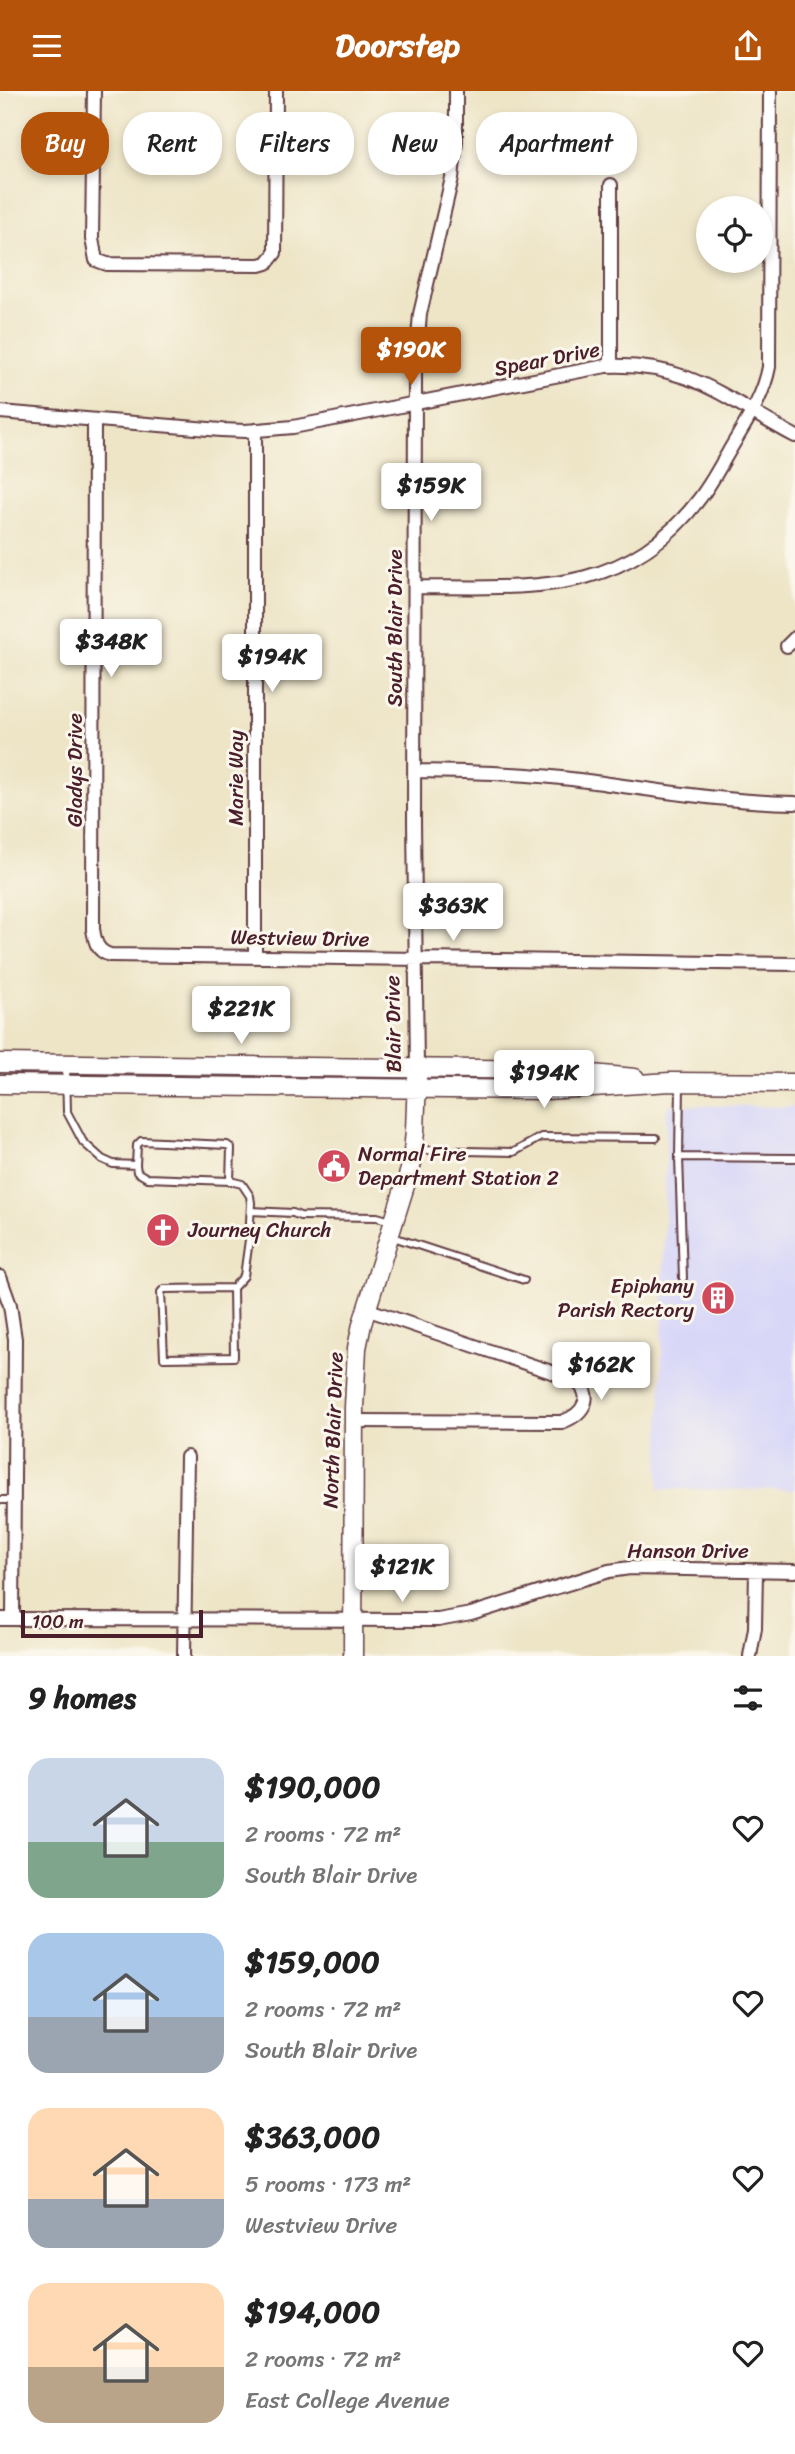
<!DOCTYPE html>
<html lang="en">
<head>
<meta charset="utf-8">
<style>
	:root { --surface:#fff; --page:#f6f6f6; --text:#222; --muted:#767676; --accent:#b45309 }
	body { margin:0; font-family:Sriracha,sans-serif; background:var(--page); color:var(--text); height:100vh; display:flex; flex-direction:column; font-size:26px; white-space:nowrap }
	* { box-sizing:border-box; margin:0 }
	p { font-size:23px; color:var(--muted) }
	.icon { flex:none; width:38px; height:38px; fill:none; stroke:currentColor; stroke-width:2; stroke-linecap:round; stroke-linejoin:round }
	.map { position:relative; height:1565px; overflow:hidden }
	.side { display:flex; flex-direction:column; background:var(--surface); flex:1 }
	.side>* { flex:none }
	.hud { position:absolute; left:21px; top:21px; width:754px; height:63px; display:flex; gap:14px }
	.tools { position:absolute; left:696px; top:105px; display:grid; gap:14px }
	.tools a { display:grid; place-items:center; width:77px; height:77px; border-radius:50%; background:var(--surface); box-shadow:0 4px 10px #0003; font-size:35px }
	.scale { position:absolute; left:21px; bottom:18px; width:182px; box-sizing:border-box; padding-left:7px; border:4px solid #4a1f2b; border-top:0; font-size:19px; line-height:24px; white-space:nowrap; color:#4a1f2b; -webkit-text-stroke:5px #fbf7ec; paint-order:stroke }
	.price { position:absolute; translate:-50% -60px; padding:0 16px; border-radius:7px; background:#fff; color:#222; font-size:23px; line-height:46px; filter:drop-shadow(0 2px 4px #0008) }
	.price::after { content:''; position:absolute; left:50%; top:42px; width:21px; height:16px; margin-left:-10px; background:inherit; clip-path:polygon(0 0,100% 0,50% 100%) }
	.price.on { background:var(--accent); color:#fff }
	ul { padding:0; list-style:none }
	li { display:flex; align-items:center; gap:21px; height:175px; padding:0 28px }
	li span { display:grid; place-items:center; flex:none; width:196px; height:140px; border-radius:21px; color:#555 }
	li>.icon { margin-inline-start:auto }
	span .icon { width:84px; height:84px; fill:#fffc; stroke-width:1 }
	li b { font-size:30px }
	h2 { display:flex; justify-content:space-between; align-items:center; height:84px; padding:0 28px; font-size:30px }
	.tag { padding:0 24px; border-radius:28px; background:var(--surface); box-shadow:0 4px 10px #0003; font-size:24px; line-height:63px }
	.tag.on { background:var(--accent); color:#fff }
	header { display:flex; justify-content:space-between; align-items:center; height:91px; padding:0 28px; background:var(--accent); color:#fff; font-size:32px; font-weight:700 }
	.map>svg:first-child { display:block }
	.built { fill:#d8d7f8 }
	.green { fill:#b3d37b; stroke:#7e7953; stroke-width:2 }
	.lines { fill:none; stroke-linecap:round; stroke-linejoin:round }
	.lane-casing { stroke:#633d42; stroke-width:10 }
	.street-casing { stroke:#633d42; stroke-width:16 }
	.secondary-casing { stroke:#633d42; stroke-width:21 }
	.lane { stroke:#fff; stroke-width:6 }
	.street { stroke:#fff; stroke-width:12 }
	.secondary { stroke:#fff; stroke-width:18 }
	.labels { text-anchor:middle; stroke-width:6; stroke-linejoin:round; paint-order:stroke }
	.street-label { font-size:21px; fill:#4a1f2b; stroke:#fbf7ec }
	.poi-label { font-size:21px; fill:#4a1f2b; stroke:#fbf7ec; text-anchor:start }
</style>
</head>
<body>
<header><svg class="icon" aria-label="menu" viewBox="0 0 24 24"><path d="M4 6h16M4 12h16M4 18h16"/></svg>Doorstep<svg class="icon" aria-label="share" viewBox="0 0 24 24"><path d="M12 15V3M7 8l5-5 5 5M5 13v7h14v-7"/></svg></header>
<div class="map">
<svg width="795" height="1565" viewBox="0 0 795 1565">
	<rect width="100%" height="100%" fill="#fbf7ec"/>
	<filter id="ink" filterUnits="userSpaceOnUse"><feTurbulence type="fractalNoise" baseFrequency=".0143" numOctaves="2"/><feDisplacementMap in="SourceGraphic" scale="14" xChannelSelector="R" yChannelSelector="G"/><feConvolveMatrix kernelMatrix="1 2 1 2 8 2 1 2 1" color-interpolation-filters="sRGB"/></filter>
	<filter id="wash" filterUnits="userSpaceOnUse"><feTurbulence type="fractalNoise" baseFrequency=".00686" numOctaves="4" result="noise"/><feDisplacementMap in="SourceGraphic" scale="28" xChannelSelector="R" yChannelSelector="G"/><feGaussianBlur stdDeviation="1.57" result="paint"/><feColorMatrix in="noise" values="0 0 0 0 0 0 0 0 0 0 0 0 0 0 0 0 0 1.4 0 .05"/><feComposite in="paint" operator="in"/></filter>
	<g filter="url(#wash)">
		<rect width="100%" height="100%" fill="#eee5c7"/>
		<path class="built" d="M667,1014L795,1016V1399L659,1398Z"/>
		<path class="green" d="M87,981L270,982V987L242,989L76,986Z"/>
	</g>
	<g filter="url(#ink)">
		<g class="lines">
			<g class="lane-casing">
				<path id="lane" d="M66,974L67,1021L83,1051L102,1068L113,1073L136,1074L137,1054L141,1050L227,1054L231,1057L230,1090L242,1093L250,1105L251,1112L249,1149L244,1185L233,1197L164,1198L161,1201L164,1267L234,1266L233,1197
					M680,993L679,1066L683,1187
					M417,1059L514,1061L541,1046L656,1047
					M679,1066L795,1067
					M136,1074L137,1081L147,1087L230,1090
					M251,1120L293,1122L300,1125L377,1126L391,1130
					M390,1145L524,1189
					M0,1409H14"/>
			</g>
			<g class="street-casing">
				<path id="street" d="M94,0L92,148L96,169L107,173L260,174L267,172L275,162L276,0
					M611,94V275
					M0,321L221,339L245,340L293,336L606,275C689,271 727,309 795,345
					M94,329L93,838C95,851 97,860 110,864L795,873
					M415,496C527,496 624,508 700,407C711,393 719,377 728,362C744,334 763,308 769,276L770,0
					M787,555L795,547
					M415,680C472,681 530,682 587,690C657,699 724,711 795,712
					M255,866V339
					M417,976L414,731L415,282L420,223L452,87L456,50V0
					M0,1186L10,1214L15,1248L13,1528
					M354,1330L562,1331C584,1323 597,1303 572,1288L366,1218
					M0,1528L438,1529L471,1523L609,1480L630,1477L795,1480
					M184,1565L187,1366
					M750,1565L755,1537L756,1479"/>
			</g>
			<g class="secondary-casing">
				<path id="secondary" d="M0,972L549,979L635,987
					M0,993L546,999L670,991L795,992
					M353,1565L354,1316L357,1257L362,1233L412,1072L415,1040L417,987"/>
			</g>
			<use href="#lane" class="lane"/>
			<use href="#street" class="street"/>
			<use href="#secondary" class="secondary"/>
		</g>
	</g>
	<defs>
		<g id="civic-disc" transform="scale(1.75)"><circle r="9.5" fill="#d1495b" stroke="#fbf7ec"/><path d="M-.6-6.5H3V-4.5H.6V-3L4-1V1h2V6H-6V1h2V-1L-.6-3ZM-1.2 2.5V6h2.4V2.5Z" fill="#fff"/></g>
		<g id="church-disc" transform="scale(1.75)"><circle r="9.5" fill="#d1495b" stroke="#fbf7ec"/><path d="M-1.2-6h2.4v3.5h3.3v2.4h-3.3V6h-2.4V-.1h-3.3v-2.4h3.3Z" fill="#fff"/></g>
		<g id="building-disc" transform="scale(1.75)"><circle r="9.5" fill="#d1495b" stroke="#fbf7ec"/><path d="M-4-6H4V6H1V3H-1V6H-4ZM-2.5-4.3h1.7v1.8h-1.7ZM.8-4.3h1.7v1.8H.8ZM-2.5-1h1.7V.8h-1.7ZM.8-1h1.7V.8H.8Z" fill="#fff"/></g>
	</defs>
	<g fill-rule="evenodd">
		<use href="#civic-disc" x="334" y="1075"/>
		<use href="#church-disc" x="163" y="1139"/>
		<use href="#building-disc" x="718" y="1207"/>
	</g>
	<g class="labels">
		<g class="street-label">
			<text transform="translate(547 268) rotate(-11)" y="7">Spear Drive</text>
			<text transform="translate(395 537) rotate(-90)" y="7">South Blair Drive</text>
			<text transform="translate(75 679) rotate(-90)" y="7">Gladys Drive</text>
			<text transform="translate(236 687) rotate(-90)" y="7">Marie Way</text>
			<text transform="translate(300 847) rotate(1)" y="7">Westview Drive</text>
			<text transform="translate(393 933) rotate(-91)" y="7">Blair Drive</text>
			<text transform="translate(333 1339) rotate(-88)" y="7">North Blair Drive</text>
			<text x="688" y="1467">Hanson Drive</text>
		</g>
		<g class="poi-label">
			<text x="358" y="1070">Normal Fire<tspan x="358" dy="24">Department Station 2</tspan></text>
			<text x="188" y="1146">Journey Church</text>
			<text x="694" y="1202" text-anchor="end">Epiphany<tspan x="694" dy="24">Parish Rectory</tspan></text>
		</g>
	</g>
</svg>
<div class="tools">
<a><svg class="icon" aria-label="locate" viewBox="0 0 24 24"><circle cx="12" cy="12" r="6"/><path d="M12 2v4M12 18v4M2 12h4M18 12h4"/></svg></a>
</div>
<div class="scale">100 m</div>
<b class="price on" style="left:411px;top:296px">$190K</b>
<b class="price" style="left:431px;top:432px">$159K</b>
<b class="price" style="left:111px;top:588px">$348K</b>
<b class="price" style="left:272px;top:603px">$194K</b>
<b class="price" style="left:453px;top:852px">$363K</b>
<b class="price" style="left:241px;top:955px">$221K</b>
<b class="price" style="left:544px;top:1019px">$194K</b>
<b class="price" style="left:601px;top:1311px">$162K</b>
<b class="price" style="left:402px;top:1513px">$121K</b>
<div class="hud">
<a class="tag on">Buy</a>
<a class="tag">Rent</a>
<a class="tag">Filters</a>
<a class="tag">New</a>
<a class="tag">Apartment</a>
</div>
</div>
<section class="side">
<h2>9 homes<svg class="icon" aria-label="filters" viewBox="0 0 24 24"><path d="M4 7h16M4 17h16"/><circle cx="9" cy="7" r="2"/><circle cx="15" cy="17" r="2"/></svg></h2>
<ul>
<li><span style="background:linear-gradient(#c9d6e8 60%,#7fa58c 0)"><svg class="icon" aria-label="home" viewBox="0 0 24 24"><path d="M3 11l9-7 9 7M6 9v11h12V9"/></svg></span><div><b>$190,000</b><p>2 rooms · 72 m²</p><p>South Blair Drive</p></div><svg class="icon" aria-label="heart" viewBox="0 0 24 24"><path d="M12 20l-8-8c-3-5 5-10 8-4 3-6 11-1 8 4z"/></svg></li>
<li><span style="background:linear-gradient(#a9c7e8 60%,#9aa5b1 0)"><svg class="icon" aria-label="home" viewBox="0 0 24 24"><path d="M3 11l9-7 9 7M6 9v11h12V9"/></svg></span><div><b>$159,000</b><p>2 rooms · 72 m²</p><p>South Blair Drive</p></div><svg class="icon" aria-label="heart" viewBox="0 0 24 24"><path d="M12 20l-8-8c-3-5 5-10 8-4 3-6 11-1 8 4z"/></svg></li>
<li><span style="background:linear-gradient(#ffd9b3 65%,#9aa5b1 0)"><svg class="icon" aria-label="home" viewBox="0 0 24 24"><path d="M3 11l9-7 9 7M6 9v11h12V9"/></svg></span><div><b>$363,000</b><p>5 rooms · 173 m²</p><p>Westview Drive</p></div><svg class="icon" aria-label="heart" viewBox="0 0 24 24"><path d="M12 20l-8-8c-3-5 5-10 8-4 3-6 11-1 8 4z"/></svg></li>
<li><span style="background:linear-gradient(#ffd9b3 60%,#b9a48a 0)"><svg class="icon" aria-label="home" viewBox="0 0 24 24"><path d="M3 11l9-7 9 7M6 9v11h12V9"/></svg></span><div><b>$194,000</b><p>2 rooms · 72 m²</p><p>East College Avenue</p></div><svg class="icon" aria-label="heart" viewBox="0 0 24 24"><path d="M12 20l-8-8c-3-5 5-10 8-4 3-6 11-1 8 4z"/></svg></li>
</ul>
</section>
</body>
</html>
